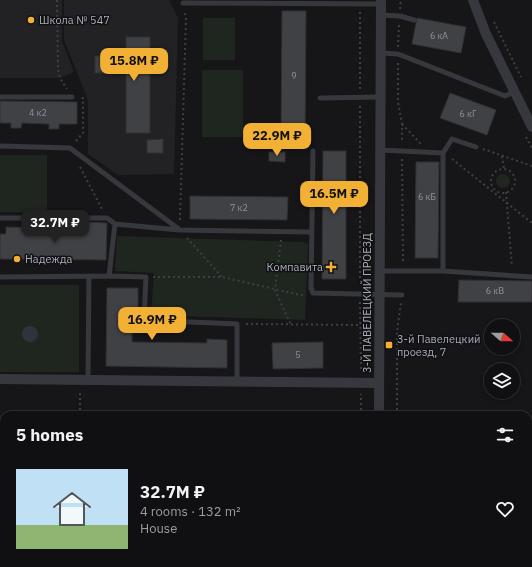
<!DOCTYPE html>
<html lang="en">
<head>
<meta charset="utf-8">
<style>
	:root { --surface:#101012; --page:#1e1e20; --text:#f1f3f6; --muted:#9c9d9f; --line:#303032; --accent:#f2b134 }
	body { margin:0; font-family:"IBM Plex Sans",sans-serif; background:var(--page); color:var(--text); height:100vh; display:flex; flex-direction:column; font-size:15px; white-space:nowrap }
	* { box-sizing:border-box; margin:0 }
	p { font-size:13px; color:var(--muted) }
	.icon { flex:none; width:22px; height:22px; fill:none; stroke:currentColor; stroke-width:2; stroke-linecap:round; stroke-linejoin:round }
	.map { position:relative; flex:1; overflow:hidden }
	.side { position:absolute; left:0px; top:411px; width:532px; height:156px; display:flex; flex-direction:column; background:var(--surface); border-radius:12px 12px 0 0; box-shadow:0 2px 6px #0003,0 0 0 1px var(--line) }
	.side>* { flex:none }
	.needle { width:26px; rotate:110deg }
	.controls { position:absolute; left:484px; top:319px; display:grid; gap:8px }
	.controls a { display:grid; place-items:center; width:36px; height:36px; border-radius:50%; background:var(--surface); box-shadow:0 2px 6px #0003,0 0 0 1px var(--line); font-size:20px }
	.price { position:absolute; translate:-50% -34px; padding:0 9px; border-radius:8px; background:var(--accent); color:#111; font-size:13px; line-height:26px; filter:drop-shadow(0 1px 2px #0008) }
	.price::after { content:''; position:absolute; left:50%; top:24px; width:12px; height:9px; margin-left:-6px; background:inherit; clip-path:polygon(0 0,100% 0,50% 100%) }
	.price.selected { background:#222; color:#fff }
	ul { padding:0; list-style:none }
	li { display:flex; align-items:center; gap:12px; height:100px; padding:0 16px }
	li+li { border-top:1px solid var(--line) }
	li span { display:grid; place-items:center; flex:none; width:112px; height:80px; border-radius:0px; color:#555 }
	li>.icon { margin-inline-start:auto }
	span .icon { width:48px; height:48px; fill:#fffc; stroke-width:1 }
	li b { font-size:17px }
	h2 { display:flex; justify-content:space-between; align-items:center; height:48px; padding:0 16px; font-size:17px }
	.map>svg:first-child { display:block }
	.built { fill:#222225 }
	.green { fill:#1e261f }
	.water { fill:#2c353c }
	.building { fill:#404145; stroke:#303034 }
	.lines { fill:none; stroke-linecap:round; stroke-linejoin:round }
	.path { stroke:#3d3f44; stroke-width:2; stroke-dasharray:2 3; stroke-linecap:butt }
	.lane { stroke:#37383d; stroke-width:5 }
	.street { stroke:#37383d; stroke-width:10 }
	.poi-dot { fill:#f2b134; stroke:#111113; stroke-width:1.5 }
	.labels { text-anchor:middle; stroke-width:3; stroke-linejoin:round; paint-order:stroke }
	.number-label { font-size:9px; fill:#8e929b }
	.poi-label { font-size:11px; fill:#a8adb8; stroke:#111113; text-anchor:start }
	.street-label { font-size:11px; fill:#a8adb8; stroke:#111113 }
</style>
</head>
<body>
<div class="map">
<svg width="532" height="567" viewBox="0 0 532 567">
	<rect width="100%" height="100%" fill="#161618"/>
	<path class="built" d="M0,0H62V41L74,72L60,78H0Z
		M64,0H169L178,18L174,174L118,175L88,154V100L64,40Z"/>
	<path class="green" d="M203,18H235V60H203Z
		M202,70H243V137H202Z
		M0,155H47V213L0,212Z
		M496 181a7 7 0 1 1 14 0a7 7 0 1 1-14 0Z
		M117,236L303,242L308,244L305,320L151,315L154,273L115,271Z
		M0,285H79V372H0Z"/>
	<path class="water" d="M22 334a8 8 0 1 1 16 0a8 8 0 1 1-16 0Z
		M0,554L4,555V563H32L40,567L0,566Z"/>
	<path class="building" d="M282,11H306L305,142L281,141Z
		M417,18L466,27L461,53L412,44Z
		M126,37H150V62H156V71H150V133H126V73H95V56H107V60H126Z
		M450,93L496,110L487,135L440,118Z
		M0,101L77,102V124H59V129H49V124L22,123L21,128H11V123H0Z
		M163,139V153H147V140Z
		M323,151H346V279H322Z
		M269,152H285V162L269,161Z
		M416,162H439L438,258H415Z
		M190,196L288,197L287,220L190,219Z
		M82,222L107,223L106,260L0,259V234H6V227L50,228V234L81,235Z
		M459,280L532,281V302H458Z
		M107,288H138V309L132,308V342L207,343V339L227,340V368L106,366Z
		M323,342V368L273,369L272,343Z"/>
	<g class="lines">
		<path class="path" d="M57,0L58,69L60,78L67,89
			M400,9L401,0
			M360,12V89
			M494,22L521,77
			M398,47L399,25
			M398,63V102L402,124V142
			M360,106V285
			M402,124L421,144
			M526,137L532,148
			M76,141L83,133V98H80
			M483,149L532,166
			M502,156L504,169
			M402,159L403,262
			M452,159L532,223
			M80,167L102,209
			M491 181a12 12 0 1 1 24 0a12 12 0 1 1-24 0Z
			M506,192L512,267
			M180,220L186,17L184,11
			M187,238L222,277
			M281,240L275,290L291,325
			M153,277H222L305,296
			M360,302L361,371
			M246,324L360,325
			M80,415V390
			M361,415V394
			M397,415V331L401,303
			M0,418H4
			M0,437H4
			M0,487L4,488
			M0,521L1,516
			M0,551L4,552
			M44,567L46,563
			M61,567V563
			M360,567V563
			M396,567V563"/>
		<path class="lane" d="M183,3L381,4
			M381,15L400,16L414,20
			M381,53L398,54L505,96L514,92
			M0,97H72
			M320,98L380,97
			M0,146L70,148L180,230L311,232
			M380,150L443,153
			M313,151L311,288L313,293L402,295
			M0,218H107L115,224L179,230
			M380,271H443V153L452,139L476,147
			M443,271L532,277
			M109,276L146,277L144,320L237,324V382
			M0,277L109,276L115,224
			M88,380L89,276
			M110,567V563
			M185,567V563
			M220,567V563"/>
		<path class="street" d="M473,0L486,34L532,127
			M0,379L379,383
			M379,415L381,0
			M380,563V567"/>
	</g>
	<g class="poi-dot">
		<circle cx="31" cy="20" r="4"/>
		<circle cx="17" cy="259" r="4"/>
		<path d="M329 261h4v4h4v4h-4v4h-4v-4h-4v-4h4z"/>
		<rect x="385" y="341" width="8" height="8" rx="2"/>
	</g>
	<g class="labels">
		<g class="number-label">
			<text x="439" y="39">6 кА</text>
			<text x="294" y="79">9</text>
			<text x="38" y="116">4 к2</text>
			<text x="468" y="117">6 кГ</text>
			<text x="427" y="200">6 кБ</text>
			<text x="239" y="211">7 к2</text>
			<text x="495" y="294">6 кВ</text>
			<text x="298" y="358">5</text>
		</g>
		<g class="poi-label">
			<text x="39" y="24">Школа № 547</text>
			<text x="25" y="263">Надежда</text>
			<text x="323" y="271" text-anchor="end">Компавита</text>
			<text x="397" y="343">3-й Павелецкий<tspan x="397" dy="13">проезд, 7</tspan></text>
		</g>
		<g class="street-label">
			<text transform="translate(367 303) rotate(-90)" y="4">3-Й ПАВЕЛЕЦКИЙ ПРОЕЗД</text>
		</g>
	</g>
</svg>
<div class="controls">
<a><svg class="needle" viewBox="-14 -14 28 28"><path d="M0-13l5 13h-10z" fill="#e53935"/><path d="M0 13l5-13h-10z" fill="#9c9d9f"/></svg></a>
<a><svg class="icon" aria-label="layers" viewBox="0 0 24 24"><path d="M12 4l9 5-9 5-9-5zM3 14l9 5 9-5"/></svg></a>
</div>
<b class="price" style="left:134px;top:82px">15.8M ₽</b>
<b class="price" style="left:277px;top:157px">22.9M ₽</b>
<b class="price" style="left:334px;top:215px">16.5M ₽</b>
<b class="price selected" style="left:55px;top:244px">32.7M ₽</b>
<b class="price" style="left:152px;top:341px">16.9M ₽</b>
<section class="side">
<h2>5 homes<svg class="icon" aria-label="filters" viewBox="0 0 24 24"><path d="M4 7h16M4 17h16"/><circle cx="9" cy="7" r="2"/><circle cx="15" cy="17" r="2"/></svg></h2>
<ul>
<li><span style="background:linear-gradient(#bfe0f5 70%,#8fb573 0)"><svg class="icon" aria-label="home" viewBox="0 0 24 24"><path d="M3 11l9-7 9 7M6 9v11h12V9"/></svg></span><div><b>32.7M ₽</b><p>4 rooms · 132 m²</p><p>House</p></div><svg class="icon" aria-label="heart" viewBox="0 0 24 24"><path d="M12 20l-8-8c-3-5 5-10 8-4 3-6 11-1 8 4z"/></svg></li>
</ul>
</section>
</div>
</body>
</html>
